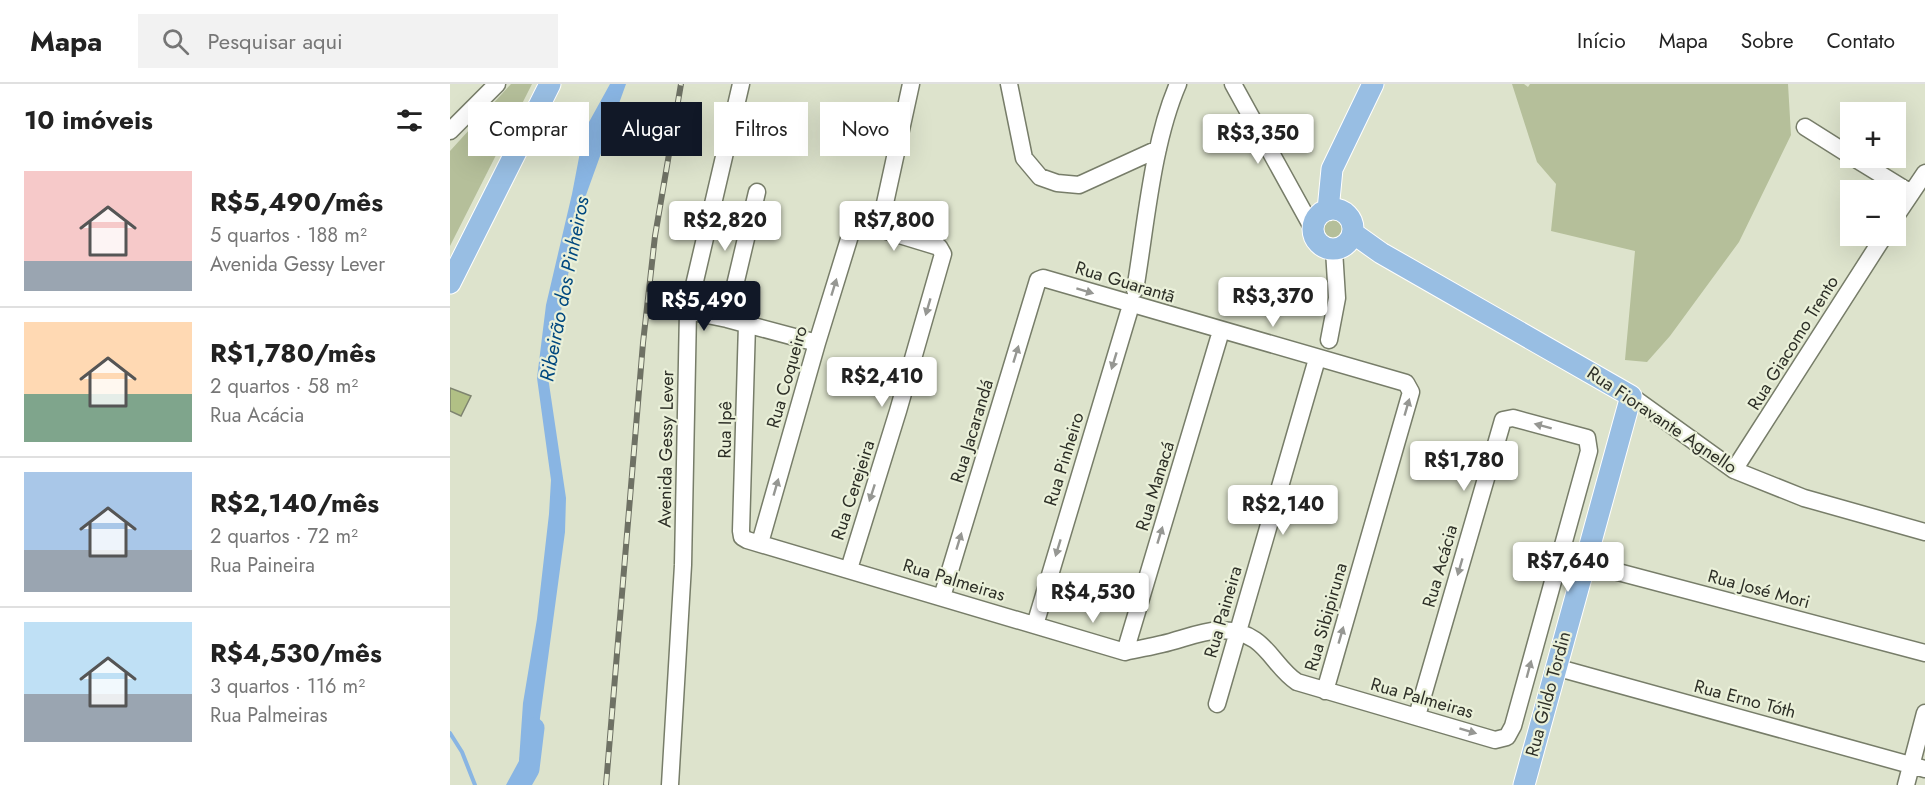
<!DOCTYPE html>
<html lang="pt">
<head>
<meta charset="utf-8">
<style>
	:root { --surface:#fff; --page:#f2f2f2; --text:#222; --muted:#767676; --line:#e0e0e0; --accent:#111827 }
	body { margin:0; font-family:Jost,sans-serif; background:var(--page); color:var(--text); height:100vh; display:flex; flex-direction:column; font-size:22px; white-space:nowrap }
	* { box-sizing:border-box; margin:0 }
	p { font-size:20px; color:var(--muted) }
	.icon { flex:none; width:33px; height:33px; fill:none; stroke:currentColor; stroke-width:2; stroke-linecap:round; stroke-linejoin:round }
	.map { position:relative; flex:1; overflow:hidden }
	.drawer { display:flex; flex-direction:column; background:var(--surface); width:450px }
	.drawer>* { flex:none }
	.hud { position:absolute; left:18px; top:18px; width:570px; height:54px; display:flex; gap:12px }
	.tools { position:absolute; left:1390px; top:18px; display:grid; gap:12px }
	.tools a { display:grid; place-items:center; width:66px; height:66px; border-radius:0px; background:var(--surface); box-shadow:0 6px 24px #0002; font-size:30px }
	.price { position:absolute; translate:-50% -51px; padding:0 14px; border-radius:6px; background:#fff; color:#222; font-size:20px; line-height:39px; filter:drop-shadow(0 2px 3px #0008) }
	.price::after { content:''; position:absolute; left:50%; top:36px; width:18px; height:14px; margin-left:-9px; background:inherit; clip-path:polygon(0 0,100% 0,50% 100%) }
	.price.current { background:var(--accent); color:#fff }
	ul { padding:0; list-style:none }
	li { display:flex; align-items:center; gap:18px; height:150px; padding:0 24px }
	li+li { border-top:2px solid var(--line) }
	li span { display:grid; place-items:center; flex:none; width:168px; height:120px; border-radius:0px; color:#555 }
	li>.icon { margin-inline-start:auto }
	span .icon { width:72px; height:72px; fill:#fffc; stroke-width:1 }
	li b { font-size:26px }
	h2 { display:flex; justify-content:space-between; align-items:center; height:72px; padding:0 24px; font-size:26px }
	.chip { padding:0 21px; border-radius:0px; background:var(--surface); box-shadow:0 6px 24px #0002; font-size:21px; line-height:54px }
	.chip.current { background:var(--accent); color:#fff }
	header { display:flex; align-items:center; gap:36px; box-sizing:border-box; height:84px; padding:0 30px; background:var(--surface); border-bottom:2px solid var(--line) }
	header strong { font-size:28px }
	nav { display:flex; gap:33px; margin-inline-start:auto; font-size:21px }
	.search { width:420px; height:54px; background:var(--page); display:flex; align-items:center; gap:15px; box-sizing:border-box; padding:0 21px; border-radius:0px; color:var(--muted); font-size:22px }
	main { display:flex; flex:1; min-height:0 }
	.map>svg:first-child { display:block }
	.green { fill:#b5bf9a }
	.water { fill:#89b5e3 }
	.lines { fill:none; stroke-linecap:round; stroke-linejoin:round }
	.stream { stroke:#89b5e3; stroke-width:4 }
	.river { stroke:#89b5e3; stroke-width:21 }
	.building { fill:#b1c085; stroke:#7e846f; stroke-width:1.5 }
	.minor-casing { stroke:#777d69; stroke-width:19 }
	.major-casing { stroke:#fff; stroke-width:23 }
	.minor { stroke:#fff; stroke-width:16 }
	.major { stroke:#98bee3; stroke-width:21 }
	.rail-casing { stroke:#6e7164; stroke-width:6 }
	.rail { stroke:#eaf0d9; stroke-width:4; stroke-dasharray:11; stroke-linecap:butt }
	.oneway { fill:#969793 }
	.labels { text-anchor:middle; stroke-width:4.5; stroke-linejoin:round; paint-order:stroke }
	.street-label { font-size:18px; fill:#2d2f27; stroke:#eaf0d9 }
	.water-label { font-size:20px; font-style:italic; fill:#00487f; stroke:#eaf0d9 }
</style>
</head>
<body>
<header>
<strong>Mapa</strong>
<div class="search"><svg class="icon" aria-label="search" viewBox="0 0 24 24"><circle cx="10" cy="10" r="6"/><path d="M15 15l6 6"/></svg>Pesquisar aqui</div>
<nav><a>Início</a><a>Mapa</a><a>Sobre</a><a>Contato</a></nav>
</header>
<main>
<section class="drawer">
<h2>10 imóveis<svg class="icon" aria-label="filters" viewBox="0 0 24 24"><path d="M4 7h16M4 17h16"/><circle cx="9" cy="7" r="2"/><circle cx="15" cy="17" r="2"/></svg></h2>
<ul>
<li><span style="background:linear-gradient(#f6c9c9 75%,#9aa5b1 0)"><svg class="icon" aria-label="home" viewBox="0 0 24 24"><path d="M3 11l9-7 9 7M6 9v11h12V9"/></svg></span><div><b>R$5,490/mês</b><p>5 quartos · 188 m²</p><p>Avenida Gessy Lever</p></div></li>
<li><span style="background:linear-gradient(#ffd9b3 60%,#7fa58c 0)"><svg class="icon" aria-label="home" viewBox="0 0 24 24"><path d="M3 11l9-7 9 7M6 9v11h12V9"/></svg></span><div><b>R$1,780/mês</b><p>2 quartos · 58 m²</p><p>Rua Acácia</p></div></li>
<li><span style="background:linear-gradient(#a9c7e8 65%,#9aa5b1 0)"><svg class="icon" aria-label="home" viewBox="0 0 24 24"><path d="M3 11l9-7 9 7M6 9v11h12V9"/></svg></span><div><b>R$2,140/mês</b><p>2 quartos · 72 m²</p><p>Rua Paineira</p></div></li>
<li><span style="background:linear-gradient(#bfe0f5 60%,#9aa5b1 0)"><svg class="icon" aria-label="home" viewBox="0 0 24 24"><path d="M3 11l9-7 9 7M6 9v11h12V9"/></svg></span><div><b>R$4,530/mês</b><p>3 quartos · 116 m²</p><p>Rua Palmeiras</p></div></li>
</ul>
</section>
<div class="map">
<svg width="1475" height="701" viewBox="0 0 1475 701">
	<rect width="100%" height="100%" fill="#dde3cc"/>
	<path class="green" d="M61,0H82L0,162V67Z
		M1062,0H1074L1078,3L1080,0H1338L1341,51L1289,158L1220,252L1197,278L1175,276L1185,167L1101,147L1106,100L1087,78Z
		M867 145a14 14 0 1 1 28 0a14 14 0 1 1-28 0Z"/>
	<path class="water" d="M160,0H176L131,125L98,293L116,414L115,448L87,656L70,701H56L69,677L73,619L87,535L99,430L101,396L87,294L96,221L122,110L131,63L139,38Z"/>
	<g class="lines">
		<path class="stream" d="M0,649L12,668L25,701"/>
		<path class="river" d="M70,701L79,685L84,644"/>
	</g>
	<path class="building" d="M0,304L21,312L11,332L0,327Z"/>
	<g class="lines">
		<g class="minor-casing">
			<path id="minor" d="M559,0L574,74L590,93L607,99L629,101L708,65
				M783,0L863,145
				M1355,43L1401,72
				M0,47L47,0
				M1404,74L1461,109
				M1446,132L1475,89
				M432,133L461,0
				M685,206C696,141 702,60 728,0
				M238,227L277,235L367,259
				M277,235L307,108
				M297,240L291,447L292,453L297,456L675,568C687,565 700,563 712,560C743,553 774,535 805,556C821,567 830,587 847,598L1045,656L1057,653L1063,642L1139,367L1137,354L1063,334L1053,336L967,632
				M879,256L887,214L884,166
				M1181,312L1284,386L1354,414L1475,448
				M1284,386L1434,152
				M310,459L367,259L403,142L410,139L489,163L493,170L448,327L399,485
				M1134,479L1475,569
				M492,513L588,196L593,194L956,299L961,308L875,607
				M585,541L681,221
				M675,568L771,247
				M1105,583L1475,685
				M767,620L867,275
				M220,701L233,481L238,227L291,0
				M1456,701L1475,629"/>
		</g>
		<g class="major-casing">
			<path id="major" d="M863 145a20 20 0 1 1 40 0a20 20 0 1 1-40 0Z
				M878,126L882,85L923,0
				M903,149L931,169L1181,312L1074,701
				M0,199L100,0"/>
		</g>
		<use href="#minor" class="minor"/>
		<use href="#major" class="major"/>
		<g class="rail-casing">
			<path id="rail" d="M156,701L193,259L205,152L231,0"/>
		</g>
		<use href="#rail" class="rail"/>
	</g>
	<defs><path id="oneway-solid" d="M-6-.8H1V-3.2L6.5 0L1 3.2V.8H-6Z" transform="scale(1.5)"/></defs>
	<g class="oneway">
		<use href="#oneway-solid" transform="translate(384 203) rotate(-73)"/>
		<use href="#oneway-solid" transform="translate(635 207) rotate(17)"/>
		<use href="#oneway-solid" transform="translate(478 223) rotate(106)"/>
		<use href="#oneway-solid" transform="translate(566 270) rotate(-73)"/>
		<use href="#oneway-solid" transform="translate(664 277) rotate(107)"/>
		<use href="#oneway-solid" transform="translate(957 323) rotate(-74)"/>
		<use href="#oneway-solid" transform="translate(1093 342) rotate(-165)"/>
		<use href="#oneway-solid" transform="translate(326 403) rotate(-74)"/>
		<use href="#oneway-solid" transform="translate(422 409) rotate(108)"/>
		<use href="#oneway-solid" transform="translate(710 451) rotate(-73)"/>
		<use href="#oneway-solid" transform="translate(509 457) rotate(-73)"/>
		<use href="#oneway-solid" transform="translate(608 464) rotate(107)"/>
		<use href="#oneway-solid" transform="translate(1010 483) rotate(106)"/>
		<use href="#oneway-solid" transform="translate(891 551) rotate(-74)"/>
		<use href="#oneway-solid" transform="translate(1079 585) rotate(-75)"/>
		<use href="#oneway-solid" transform="translate(1018 647) rotate(17)"/>
	</g>
	<g class="labels">
		<g class="street-label">
			<text transform="translate(675 198) rotate(17)" y="6">Rua Guarantã</text>
			<text transform="translate(1343 259) rotate(-58)" y="6">Rua Giacomo Trento</text>
			<text transform="translate(337 293) rotate(-74)" y="6">Rua Coqueiro</text>
			<text transform="translate(1212 336) rotate(34)" y="6">Rua Fioravante Agnello</text>
			<text transform="translate(275 346) rotate(-89)" y="6">Rua Ipê</text>
			<text transform="translate(522 347) rotate(-73)" y="6">Rua Jacarandá</text>
			<text transform="translate(216 365) rotate(-89)" y="6">Avenida Gessy Lever</text>
			<text transform="translate(614 375) rotate(-73)" y="6">Rua Pinheiro</text>
			<text transform="translate(705 402) rotate(-73)" y="6">Rua Manacá</text>
			<text transform="translate(403 406) rotate(-72)" y="6">Rua Cerejeira</text>
			<text transform="translate(990 482) rotate(-74)" y="6">Rua Acácia</text>
			<text transform="translate(504 496) rotate(17)" y="6">Rua Palmeiras</text>
			<text transform="translate(1309 505) rotate(15)" y="6">Rua José Mori</text>
			<text transform="translate(773 528) rotate(-74)" y="6">Rua Paineira</text>
			<text transform="translate(876 533) rotate(-74)" y="6">Rua Sibipiruna</text>
			<text transform="translate(1098 610) rotate(-75)" y="6">Rua Gildo Tordin</text>
			<text transform="translate(972 614) rotate(16)" y="6">Rua Palmeiras</text>
			<text transform="translate(1295 615) rotate(15)" y="6">Rua Erno Tóth</text>
		</g>
		<g class="water-label">
			<text transform="translate(114 205) rotate(-79)" y="7">Ribeirão dos Pinheiros</text>
		</g>
	</g>
</svg>
<div class="tools">
<a>+</a>
<a>−</a>
</div>
<b class="price" style="left:808px;top:81px">R$3,350</b>
<b class="price" style="left:275px;top:168px">R$2,820</b>
<b class="price" style="left:444px;top:168px">R$7,800</b>
<b class="price" style="left:823px;top:244px">R$3,370</b>
<b class="price current" style="left:254px;top:248px">R$5,490</b>
<b class="price" style="left:432px;top:324px">R$2,410</b>
<b class="price" style="left:1014px;top:408px">R$1,780</b>
<b class="price" style="left:833px;top:452px">R$2,140</b>
<b class="price" style="left:1118px;top:509px">R$7,640</b>
<b class="price" style="left:643px;top:540px">R$4,530</b>
<div class="hud">
<a class="chip">Comprar</a>
<a class="chip current">Alugar</a>
<a class="chip">Filtros</a>
<a class="chip">Novo</a>
</div>
</div>
</main>
</body>
</html>
